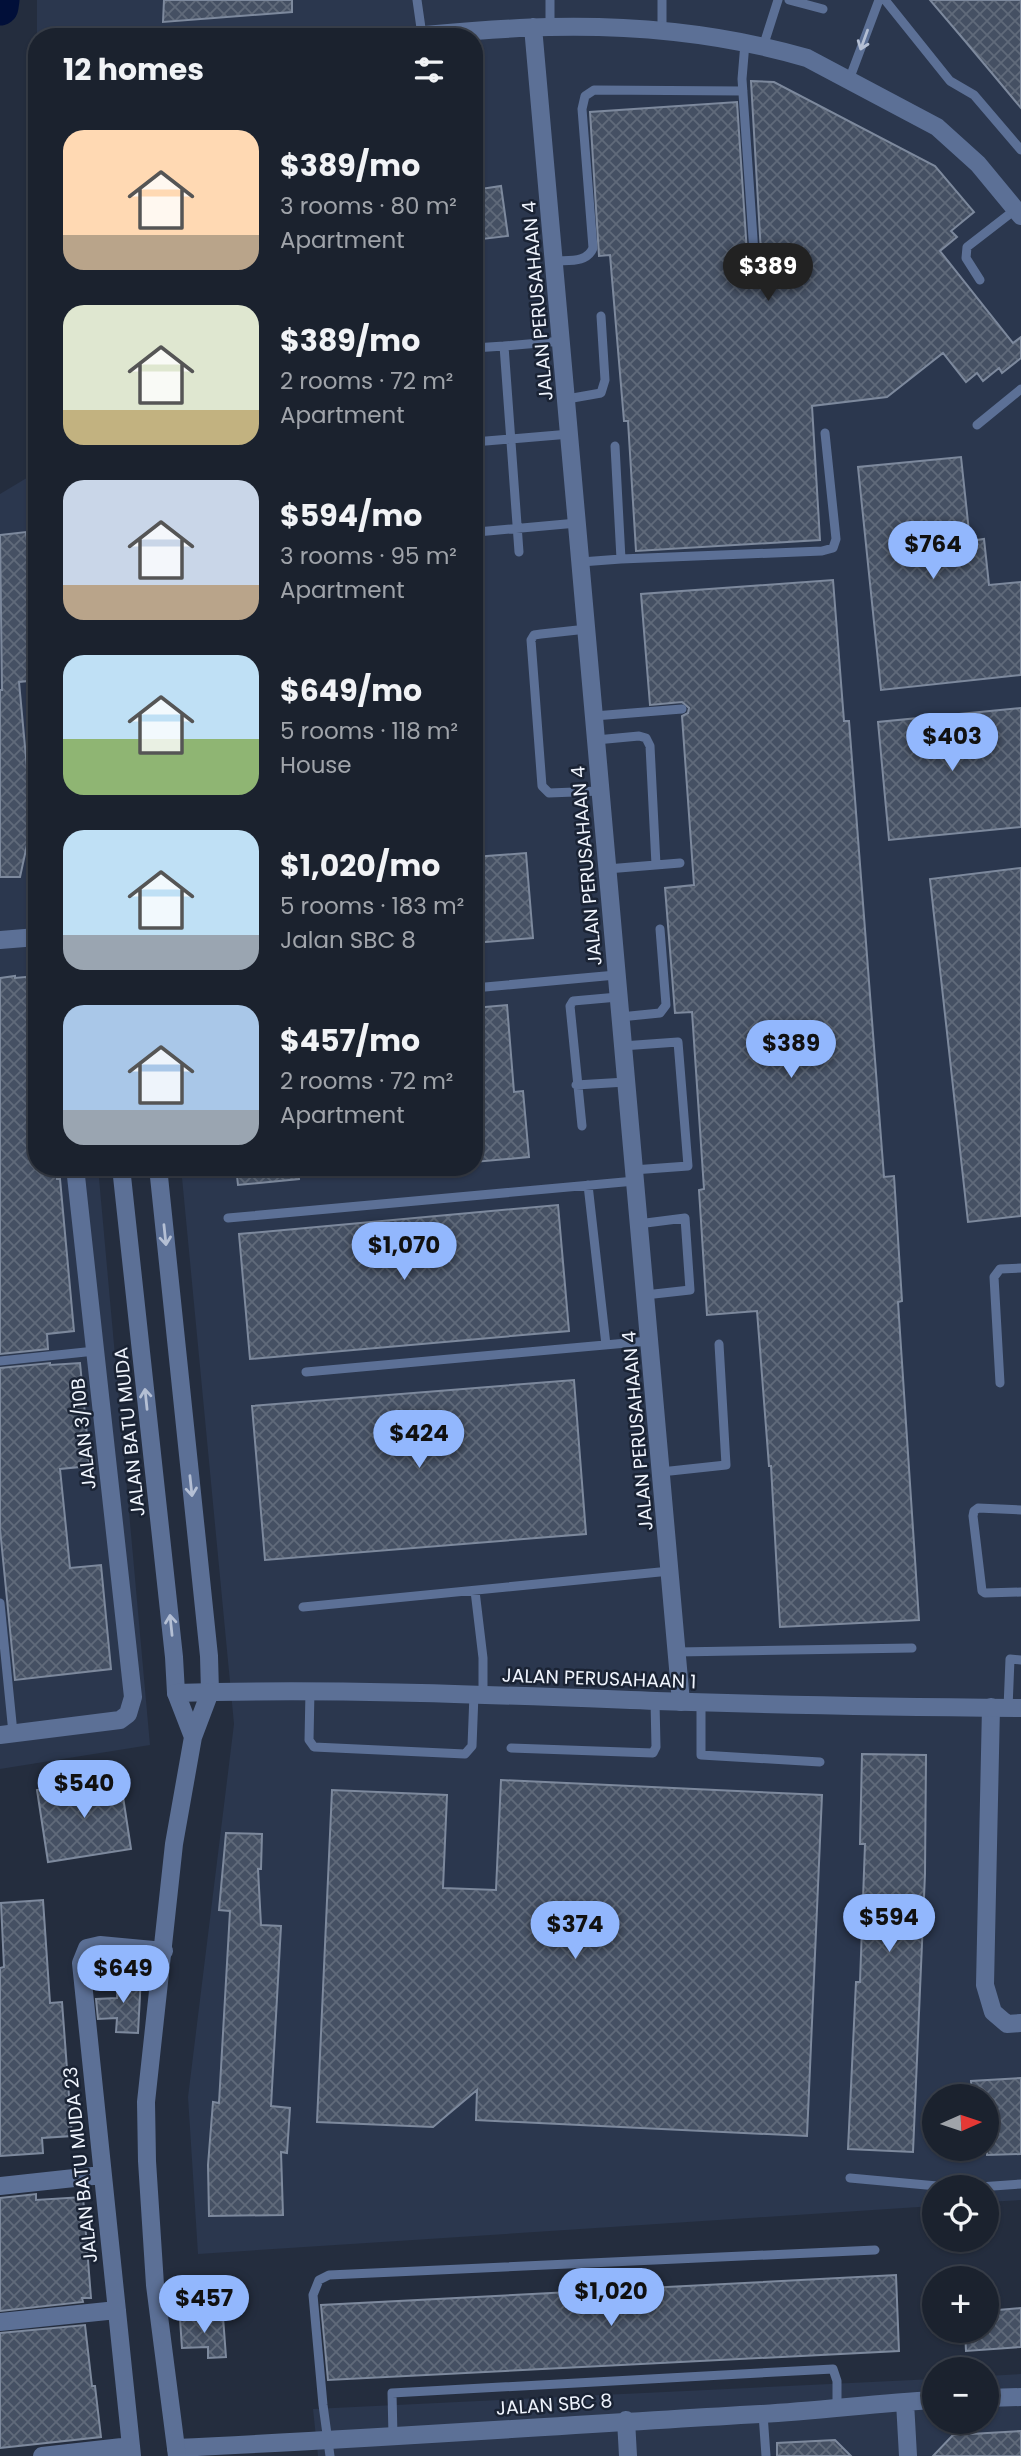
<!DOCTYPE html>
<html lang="en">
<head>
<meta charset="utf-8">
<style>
	:root { --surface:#1b222e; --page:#242a36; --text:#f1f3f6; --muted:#a0a4aa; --line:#393f4a; --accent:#92b7fd }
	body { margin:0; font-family:Poppins,sans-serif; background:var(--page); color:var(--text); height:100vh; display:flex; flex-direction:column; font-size:26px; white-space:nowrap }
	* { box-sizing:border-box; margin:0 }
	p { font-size:23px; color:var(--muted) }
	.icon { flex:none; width:38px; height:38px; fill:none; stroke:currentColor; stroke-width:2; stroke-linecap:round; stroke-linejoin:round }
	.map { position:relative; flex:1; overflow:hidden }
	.panel { position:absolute; left:28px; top:28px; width:455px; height:1148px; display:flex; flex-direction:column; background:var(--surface); border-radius:28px; box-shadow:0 2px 5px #0004,0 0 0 2px var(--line) }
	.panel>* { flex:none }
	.needle { width:46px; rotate:87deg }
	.tools { position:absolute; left:922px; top:2084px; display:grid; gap:14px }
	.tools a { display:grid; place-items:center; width:77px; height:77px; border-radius:50%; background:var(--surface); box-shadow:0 2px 5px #0004,0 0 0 2px var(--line); font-size:35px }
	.price { position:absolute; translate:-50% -60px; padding:0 16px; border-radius:24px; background:var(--accent); color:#111; font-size:23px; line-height:46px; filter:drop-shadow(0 2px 4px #0008) }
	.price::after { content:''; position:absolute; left:50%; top:42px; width:21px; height:16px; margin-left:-10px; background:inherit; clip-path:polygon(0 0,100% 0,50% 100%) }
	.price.active { background:#222; color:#fff }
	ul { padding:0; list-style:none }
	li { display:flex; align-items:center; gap:21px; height:175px; padding:0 35px }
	li span { display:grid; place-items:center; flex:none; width:196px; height:140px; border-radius:21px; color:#555 }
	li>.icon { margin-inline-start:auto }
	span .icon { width:84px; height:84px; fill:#fffc; stroke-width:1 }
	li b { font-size:30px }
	h2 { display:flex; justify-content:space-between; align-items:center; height:84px; padding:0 35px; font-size:30px }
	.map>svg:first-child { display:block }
	.built { fill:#2b374e; fill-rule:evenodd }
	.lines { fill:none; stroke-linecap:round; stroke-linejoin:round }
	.river { stroke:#010f39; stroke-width:37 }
	.building { fill:url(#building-cross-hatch); stroke:#7d899d; stroke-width:2 }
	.service { stroke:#5c7096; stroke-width:9 }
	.minor { stroke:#5c7096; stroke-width:18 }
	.tertiary { stroke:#5c7096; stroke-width:18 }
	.oneway { stroke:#b4bfd4 }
	.labels { text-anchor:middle; stroke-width:5; stroke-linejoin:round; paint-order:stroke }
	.street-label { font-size:19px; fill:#eff4fd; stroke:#1a2334 }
</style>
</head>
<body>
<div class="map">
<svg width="1021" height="2456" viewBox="0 0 1021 2456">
	<defs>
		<pattern id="building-cross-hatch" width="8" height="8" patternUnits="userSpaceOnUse" patternTransform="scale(1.75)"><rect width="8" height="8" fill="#455063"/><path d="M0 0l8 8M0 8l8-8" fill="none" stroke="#606a7a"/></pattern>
	</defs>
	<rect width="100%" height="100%" fill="#242d3e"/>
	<path class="built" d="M37,0H1021V2200L987,2202V2188H934V2206L198,2254L188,2097L234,1724L181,1167H474V37H37ZM934,2096H987V2149H934Z
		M35,473L37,1167H98L150,1745L0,1769V494Z
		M1021,2374V2456H318L313,2409L934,2379V2422H987V2376Z"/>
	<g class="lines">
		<path class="river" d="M0,7L1,0"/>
	</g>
	<path class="building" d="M164,0H292V12L163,22Z
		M930,0H1021V108L965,41Z
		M751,81L774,82L935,166L974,212L951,231L957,237L940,251L1013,343L1021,337V358L1002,373L999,368L983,381L977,373L966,382L943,353L887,397L812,406L820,540L636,551L628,421H624L610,255L599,256L590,112L737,102L747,253L750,259L755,260L761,253Z
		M501,186L508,236L474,240V190Z
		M961,457L970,541L984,539L989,585L1021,582V675L881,690L858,467Z
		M26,532L37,629V680L19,682L32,822L20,877H0V690H2L0,535Z
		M833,580L844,721H849L884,1177L894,1176L902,1301L898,1302L919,1620L780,1627L771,1466H769L757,1311L707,1315L699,1190L704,1189L692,1012L675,1013L665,888L694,885L682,716L688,713L689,708L682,702L650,705L641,594Z
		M1021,708V827L889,840L878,722Z
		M526,853L533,938L474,943V857Z
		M1021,868V1216L968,1222L930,879Z
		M15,976V978L36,976L37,1167H56L57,1179H60L74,1331L47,1334L48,1349L0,1354V978Z
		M507,1005L514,1092L523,1091L529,1157L474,1162V1008Z
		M236,1167H298L299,1179L238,1185Z
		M558,1205L569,1331L250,1359L239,1234Z
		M50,1363V1365L80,1363L90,1466L60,1469L65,1518L70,1568L101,1565L111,1669L15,1680L0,1529V1368Z
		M574,1380L586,1534L265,1560L252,1406Z
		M862,1754L926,1755L925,1874L913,2152L848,2149L856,1982H860L865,1844H860Z
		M120,1777L131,1849L48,1862L37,1790Z
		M501,1780L822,1795L807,2136L476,2120L477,2090L433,2127L317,2122L332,1790L447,1795L443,1888L496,1890Z
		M226,1833L262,1834L261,1869H258L261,1925L281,1926L271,2106L290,2108L287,2153L281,2152L283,2215L209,2216L208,2165L213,2102L219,2103L230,1911L219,1910Z
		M43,1900L50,2003L62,2002L72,2136L42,2138L43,2153L0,2156V1968L4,1967L1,1903Z
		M118,1975L141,1976L138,2033L116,2032L117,2018L98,2019L96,1999L117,1998Z
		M1021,2078V2154L987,2155V2096H972L971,2081Z
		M36,2194V2200L83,2197L91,2298H82L83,2302L0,2311V2198Z
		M896,2275L899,2351L328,2380L321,2305Z
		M1021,2308V2347L966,2351L965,2331H987V2311Z
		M223,2317L226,2357L208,2358V2347L182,2348L180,2319Z
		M85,2325L92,2386H95L101,2437L0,2448V2333Z
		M1021,2431V2456H933L953,2435Z
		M835,2440L851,2456H777V2443Z"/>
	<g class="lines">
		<path class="service" d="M417,0L422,35
			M550,0V27
			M662,0V32
			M789,0L823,9
			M885,0L950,81L974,95L1021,150
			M745,43L742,79L754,253
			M763,47L778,0
			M849,80L879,0
			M555,261C569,260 587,263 593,248L582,109L585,96L594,90L743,91
			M980,280L966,258L967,247L1016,209
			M474,348L504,346
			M567,399L601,393L605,380L601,316
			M977,425L1021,389
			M474,442L570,434
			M477,532L577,523
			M519,552L504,346L562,341
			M621,559L822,551L833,548L836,539L825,433
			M581,562L621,559L615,446
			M587,629L541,634L534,635L531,640L542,786L549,793L600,791
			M594,716L682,709
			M596,740L639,736L646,738L650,746L656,865
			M607,869L680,863
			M474,988L616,975
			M620,1017L660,1013L666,1005L660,929
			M622,1046L678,1042L688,1166L633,1170
			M576,1085L626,1082
			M582,1126L570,1006L573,1001L618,997
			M588,1185L606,1345
			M228,1218L635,1181
			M638,1224L685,1218L690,1290L645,1295
			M0,1361L95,1351
			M306,1372L649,1341
			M1000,1383L994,1277L1000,1269L1021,1268
			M661,1472L726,1465L719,1344
			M1021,1510L978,1508L974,1511L973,1516L982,1591L985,1593L1021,1592
			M475,1591L483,1658V1695
			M0,1603L13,1733
			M303,1607L670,1571
			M677,1652L912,1648
			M310,1691L309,1740L314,1747L465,1754L472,1746L474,1694
			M701,1702V1755L820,1762
			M1008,1708L1010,1659L1021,1660
			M511,1748L653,1753L656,1747L655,1701
			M850,2178L959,2188
			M965,2188L1021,2184
			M763,2414L766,2456
			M393,2436L392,2393L833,2369L837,2381V2407
			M330,2456L323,2405L313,2295L319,2280L329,2275L875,2250"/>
		<path class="minor" d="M533,27L681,1702
			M400,37C449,33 499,28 549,27C634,25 725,34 807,58L937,127L978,164L1021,216
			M0,940L37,937
			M121,1167L174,1657L176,1693
			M158,1167L209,1656L210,1692
			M991,1707L985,1985L993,2012L1007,2024L1021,2023
			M0,1735L120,1720L128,1714L133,1697L75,1167
			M0,2186L102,2175
			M0,2322L117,2310
			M987,2398L1021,2397
			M905,2402L908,2456
			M626,2420L628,2456
			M176,2448C371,2439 565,2425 760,2414C818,2411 876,2403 934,2400
			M42,2456L131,2446
			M132,2456L81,1963L87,1948L100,1945L164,1951"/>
		<path class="tertiary" d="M193,1737L176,1693C336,1688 496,1695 656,1701C778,1705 900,1707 1021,1708
			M177,2456L155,2285L147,2161L146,2102L174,1844L193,1737L210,1692"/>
	</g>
	<defs><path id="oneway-shaft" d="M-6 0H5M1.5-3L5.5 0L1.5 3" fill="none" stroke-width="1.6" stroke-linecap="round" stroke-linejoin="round" transform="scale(1.75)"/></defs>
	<g class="oneway">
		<use href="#oneway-shaft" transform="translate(864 40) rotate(110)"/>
		<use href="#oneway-shaft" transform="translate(165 1235) rotate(84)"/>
		<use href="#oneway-shaft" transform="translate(146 1399) rotate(-96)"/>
		<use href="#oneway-shaft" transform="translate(191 1486) rotate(84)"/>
		<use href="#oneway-shaft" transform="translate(171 1625) rotate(-96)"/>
	</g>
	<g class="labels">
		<g class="street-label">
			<text transform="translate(537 301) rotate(-95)" y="7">JALAN PERUSAHAAN 4</text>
			<text transform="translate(586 866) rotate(-95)" y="7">JALAN PERUSAHAAN 4</text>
			<text transform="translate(637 1431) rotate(-95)" y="7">JALAN PERUSAHAAN 4</text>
			<text transform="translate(129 1432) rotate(-96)" y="7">JALAN BATU MUDA</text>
			<text transform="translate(83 1434) rotate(-96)" y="7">JALAN 3/10B</text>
			<text transform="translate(599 1678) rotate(2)" y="7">JALAN PERUSAHAAN 1</text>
			<text transform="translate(80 2165) rotate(-96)" y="7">JALAN BATU MUDA 23</text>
			<text transform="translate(554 2404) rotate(-4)" y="7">JALAN SBC 8</text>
		</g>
	</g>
</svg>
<div class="tools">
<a><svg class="needle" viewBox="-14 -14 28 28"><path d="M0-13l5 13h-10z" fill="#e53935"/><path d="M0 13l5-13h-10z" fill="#a0a4aa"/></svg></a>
<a><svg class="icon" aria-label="locate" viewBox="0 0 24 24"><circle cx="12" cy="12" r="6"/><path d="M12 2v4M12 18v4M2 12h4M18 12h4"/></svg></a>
<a>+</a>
<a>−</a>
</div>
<b class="price active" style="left:768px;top:303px">$389</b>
<b class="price" style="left:933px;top:581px">$764</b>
<b class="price" style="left:952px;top:773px">$403</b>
<b class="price" style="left:791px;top:1080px">$389</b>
<b class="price" style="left:404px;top:1282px">$1,070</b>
<b class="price" style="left:419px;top:1470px">$424</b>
<b class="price" style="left:84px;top:1820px">$540</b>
<b class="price" style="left:889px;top:1954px">$594</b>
<b class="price" style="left:575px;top:1961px">$374</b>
<b class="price" style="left:123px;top:2005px">$649</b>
<b class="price" style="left:611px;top:2328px">$1,020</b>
<b class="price" style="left:204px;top:2335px">$457</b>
<section class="panel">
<h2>12 homes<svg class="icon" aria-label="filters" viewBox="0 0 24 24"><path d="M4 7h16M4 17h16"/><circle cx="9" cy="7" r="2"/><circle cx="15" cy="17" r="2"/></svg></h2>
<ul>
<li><span style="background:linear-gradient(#ffd9b3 75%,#b9a48a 0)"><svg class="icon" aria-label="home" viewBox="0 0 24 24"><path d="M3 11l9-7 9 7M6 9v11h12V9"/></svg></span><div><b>$389/mo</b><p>3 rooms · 80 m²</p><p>Apartment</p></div></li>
<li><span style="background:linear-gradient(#dfe7d0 75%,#c2b280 0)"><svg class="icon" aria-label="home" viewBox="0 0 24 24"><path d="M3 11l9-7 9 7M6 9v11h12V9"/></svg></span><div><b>$389/mo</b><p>2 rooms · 72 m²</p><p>Apartment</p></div></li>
<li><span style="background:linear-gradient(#c9d6e8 75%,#b9a48a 0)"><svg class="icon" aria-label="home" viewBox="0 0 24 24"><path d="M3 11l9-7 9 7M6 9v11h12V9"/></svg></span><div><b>$594/mo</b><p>3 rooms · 95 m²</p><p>Apartment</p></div></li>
<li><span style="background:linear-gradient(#bfe0f5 60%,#8fb573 0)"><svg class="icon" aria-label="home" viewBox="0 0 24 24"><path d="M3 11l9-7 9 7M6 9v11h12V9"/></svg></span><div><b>$649/mo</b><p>5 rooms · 118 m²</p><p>House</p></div></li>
<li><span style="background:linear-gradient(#bfe0f5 75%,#9aa5b1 0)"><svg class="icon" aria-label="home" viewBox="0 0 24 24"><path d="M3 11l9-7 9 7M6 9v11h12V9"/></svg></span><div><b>$1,020/mo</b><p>5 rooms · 183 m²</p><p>Jalan SBC 8</p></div></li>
<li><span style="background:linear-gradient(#a9c7e8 75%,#9aa5b1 0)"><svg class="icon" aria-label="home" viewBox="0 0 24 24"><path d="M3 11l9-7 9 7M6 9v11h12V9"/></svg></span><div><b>$457/mo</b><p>2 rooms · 72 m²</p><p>Apartment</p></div></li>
</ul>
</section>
</div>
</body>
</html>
